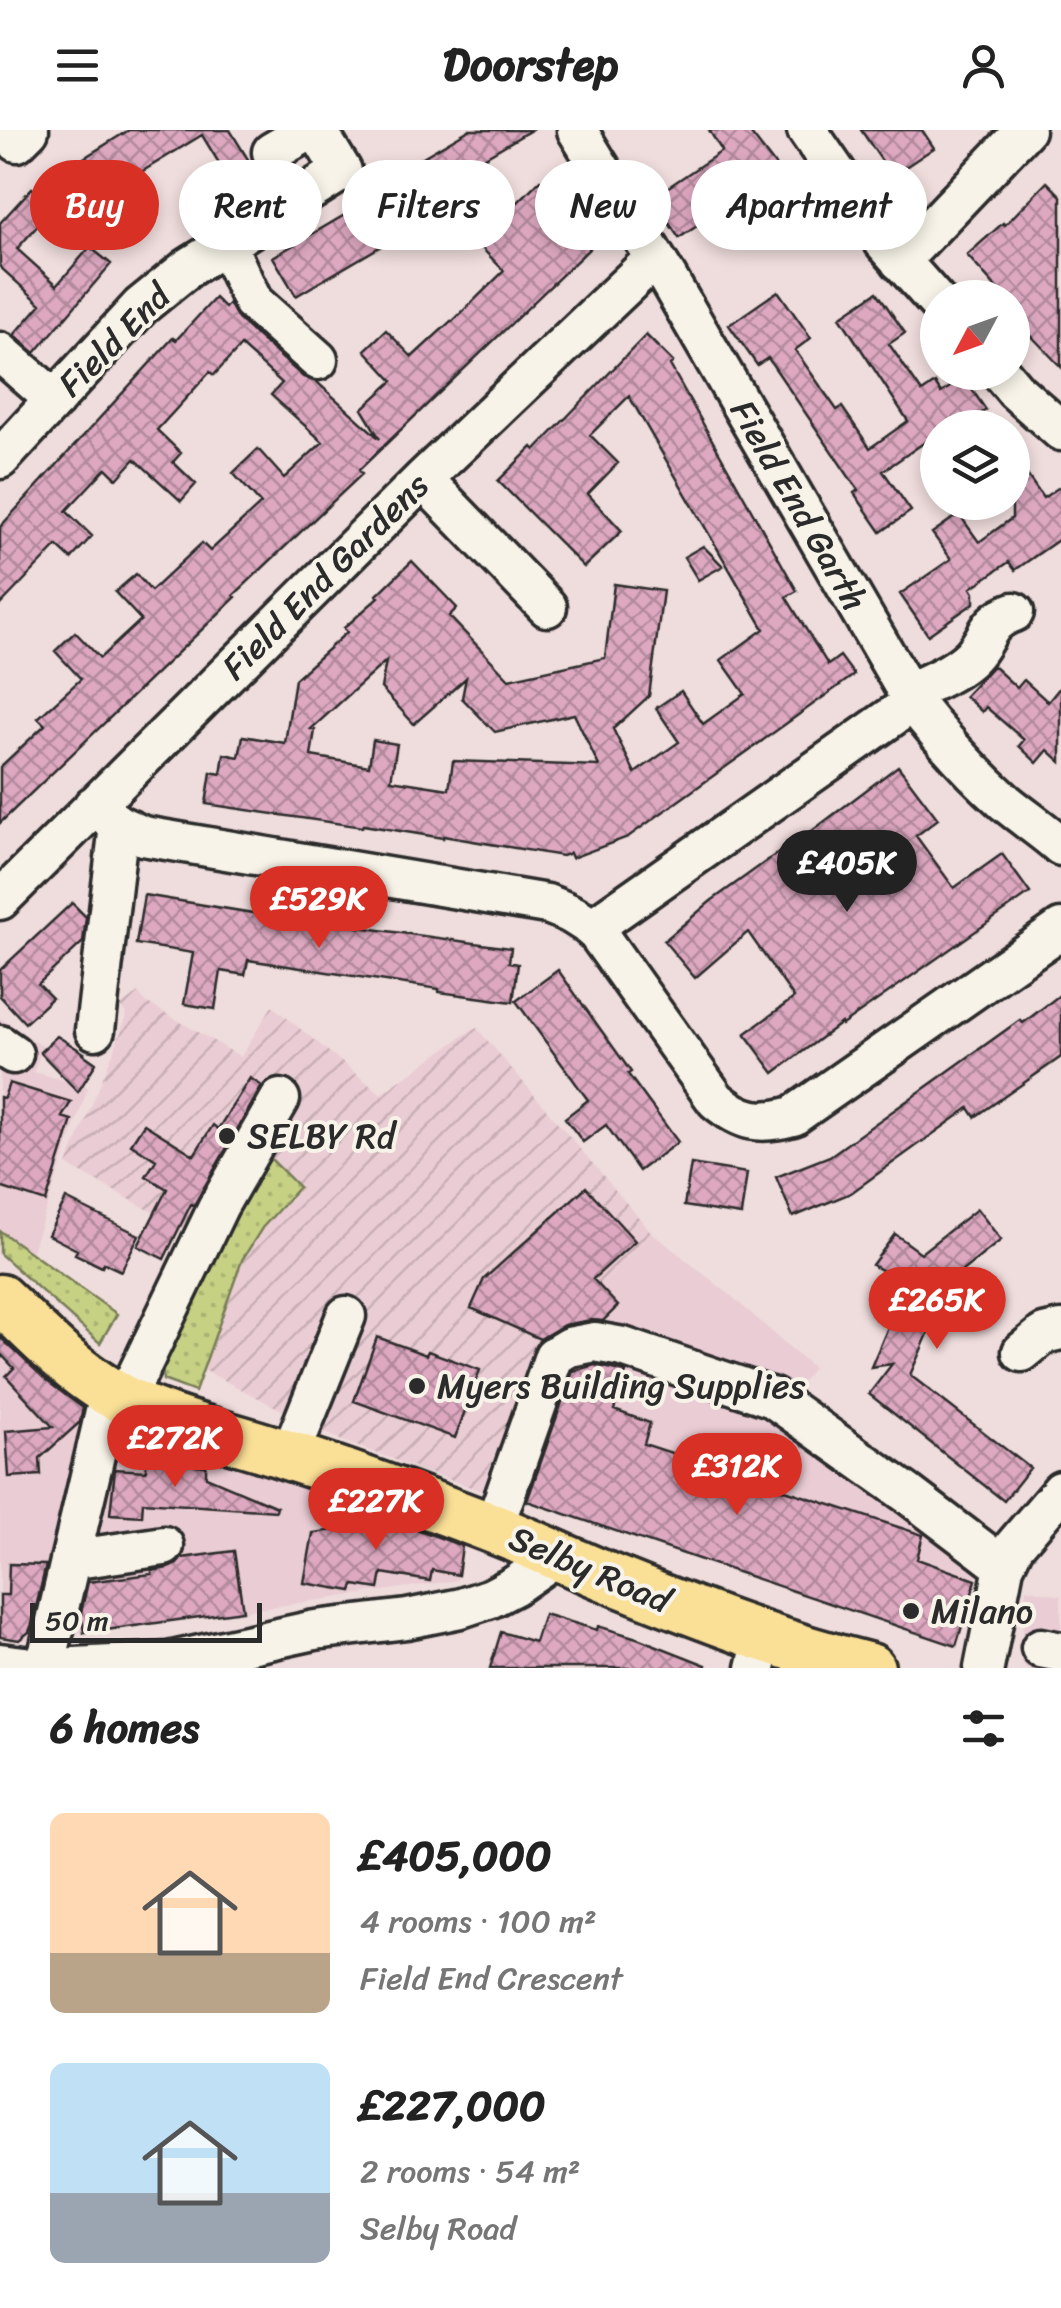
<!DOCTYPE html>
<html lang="en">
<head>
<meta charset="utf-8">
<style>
	:root { --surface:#fff; --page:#f2f2f2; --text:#222; --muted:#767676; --accent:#d93025 }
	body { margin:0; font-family:Sriracha,sans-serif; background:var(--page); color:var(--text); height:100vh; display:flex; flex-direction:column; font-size:38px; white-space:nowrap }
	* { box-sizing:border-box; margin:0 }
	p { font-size:32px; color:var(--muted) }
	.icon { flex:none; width:55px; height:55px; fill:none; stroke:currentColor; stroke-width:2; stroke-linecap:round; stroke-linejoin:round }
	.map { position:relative; height:1538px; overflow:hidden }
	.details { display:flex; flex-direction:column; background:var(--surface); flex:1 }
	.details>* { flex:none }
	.hud { position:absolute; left:30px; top:30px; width:1002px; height:90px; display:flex; gap:20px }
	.needle { width:65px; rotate:229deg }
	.fabs { position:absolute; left:920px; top:150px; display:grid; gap:20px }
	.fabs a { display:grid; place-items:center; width:110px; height:110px; border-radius:50%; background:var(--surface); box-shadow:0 5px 15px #0003; font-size:50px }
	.scale { position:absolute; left:30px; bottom:25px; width:232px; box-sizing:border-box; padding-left:10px; border:5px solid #2b2b2b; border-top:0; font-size:28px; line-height:35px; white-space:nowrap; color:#2b2b2b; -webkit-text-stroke:8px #f7f3e8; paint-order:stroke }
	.price { position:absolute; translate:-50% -85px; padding:0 22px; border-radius:35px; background:var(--accent); color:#fff; font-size:32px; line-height:65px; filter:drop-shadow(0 2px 5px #0008) }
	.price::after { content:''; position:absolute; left:50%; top:60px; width:30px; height:22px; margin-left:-15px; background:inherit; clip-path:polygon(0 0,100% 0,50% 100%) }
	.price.active { background:#222; color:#fff }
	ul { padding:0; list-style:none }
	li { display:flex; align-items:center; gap:30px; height:250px; padding:0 50px }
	li span { display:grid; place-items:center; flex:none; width:280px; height:200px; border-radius:15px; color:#555 }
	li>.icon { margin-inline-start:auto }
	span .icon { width:120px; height:120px; fill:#fffc; stroke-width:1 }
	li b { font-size:42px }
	h2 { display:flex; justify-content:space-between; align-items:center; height:120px; padding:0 50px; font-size:42px }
	.pill { padding:0 35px; border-radius:45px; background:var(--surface); box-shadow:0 5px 15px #0003; font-size:35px; line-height:90px }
	.pill.active { background:var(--accent); color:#fff }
	header { display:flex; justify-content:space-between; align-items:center; height:130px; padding:0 50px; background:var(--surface); font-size:45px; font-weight:800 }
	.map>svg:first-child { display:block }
	.built { fill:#eaccd4 }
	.industrial { fill:url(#industrial-furrows) }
	.grass { fill:url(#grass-dots); stroke:#787e58; stroke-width:2.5 }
	.building { fill:url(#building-cross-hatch); stroke:#2b2b2b; stroke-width:2.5; fill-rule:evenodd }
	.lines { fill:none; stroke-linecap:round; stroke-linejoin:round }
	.minor-casing { stroke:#2b2b2b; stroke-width:45 }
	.major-casing { stroke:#2b2b2b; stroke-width:55 }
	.minor { stroke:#f7f3e8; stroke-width:38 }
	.major { stroke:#fadf96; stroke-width:48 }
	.poi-dot { fill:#2b2b2b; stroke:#f7f3e8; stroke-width:4 }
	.labels { text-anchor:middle; stroke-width:8; stroke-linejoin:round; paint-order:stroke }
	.street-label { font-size:35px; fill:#2b2b2b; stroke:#f7f3e8 }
	.poi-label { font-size:35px; fill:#2b2b2b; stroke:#f7f3e8; text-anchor:start }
</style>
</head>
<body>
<header><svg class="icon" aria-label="menu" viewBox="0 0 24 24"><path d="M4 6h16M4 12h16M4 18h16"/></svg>Doorstep<svg class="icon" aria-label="person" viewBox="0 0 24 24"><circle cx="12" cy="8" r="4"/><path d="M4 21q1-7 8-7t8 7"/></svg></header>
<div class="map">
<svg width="1061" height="1538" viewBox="0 0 1061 1538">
	<defs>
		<pattern id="industrial-furrows" width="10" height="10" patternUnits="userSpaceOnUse" patternTransform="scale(2.5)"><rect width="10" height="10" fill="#eaccd4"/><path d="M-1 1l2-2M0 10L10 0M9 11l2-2" fill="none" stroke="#c9afb6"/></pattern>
		<pattern id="grass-dots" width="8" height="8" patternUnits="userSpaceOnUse" patternTransform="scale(2.5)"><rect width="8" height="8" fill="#c6d184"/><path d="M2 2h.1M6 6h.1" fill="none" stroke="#aab472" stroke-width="1.8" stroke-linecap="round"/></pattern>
		<pattern id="building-cross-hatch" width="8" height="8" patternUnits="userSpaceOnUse" patternTransform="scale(2.5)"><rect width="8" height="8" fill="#dda8c0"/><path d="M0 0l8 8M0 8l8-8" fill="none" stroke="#b3899c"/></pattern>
	</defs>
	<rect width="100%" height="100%" fill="#efdcdc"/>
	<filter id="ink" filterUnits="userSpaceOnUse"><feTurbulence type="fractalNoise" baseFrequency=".01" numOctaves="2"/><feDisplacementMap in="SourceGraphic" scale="20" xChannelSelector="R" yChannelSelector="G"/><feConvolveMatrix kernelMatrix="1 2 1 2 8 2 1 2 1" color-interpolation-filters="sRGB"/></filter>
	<g filter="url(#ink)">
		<path class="built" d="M0,888L42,916L34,942L88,957L31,1123L0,1101Z
			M652,1103L730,1165L813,1238L791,1265L986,1405L976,1450L956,1516L516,1368L479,1360L545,1215Z
			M0,1184L90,1283L358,1378L438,1401L463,1412L457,1450L243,1481L19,1510L0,1507Z
			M1026,1458L1061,1466V1538H1026L1021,1530Z"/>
		<path class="industrial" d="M138,863L144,871L241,927L272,876L381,964L476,897L652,1103L545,1215L479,1360L340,1310L202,1239L242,1130L262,1098L298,1058L193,1104L67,1035L116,916L127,884L120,876Z"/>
		<path class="grass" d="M266,1024L299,1057L262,1098L242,1130L195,1262L163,1250L162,1228L167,1206Z
			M0,1101L117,1184L100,1213L0,1124Z"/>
		<path class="building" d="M129,0H230L262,52L239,66L202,5L92,72L71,36Z
			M469,0H531L453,46L460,57L394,96L400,105L296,166L273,127L382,63L377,54Z
			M709,0H748L785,48L801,37L829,77L778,112L745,64L679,108L652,68L722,21Z
			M861,0H922L934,18L892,46Z
			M540,50L569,81L576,74L601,101L587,115L590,118L359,340L362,344L234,465L236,467L0,693V637L45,595L38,588L81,549L55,521L75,502L100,528L141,490L115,462L136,444L151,461L202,413L210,421L261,374L233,343L258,319L284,348L323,312L271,265L282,253L241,216L214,245L210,242L157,300L181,323L173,332L196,354L181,371L135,329L117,349L106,338L66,381L92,406L71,429L57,416L0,475V397L173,208L176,210L215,168L225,178L229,173L238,189L303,247L317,252L380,309L362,279L393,251L365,220L386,200L412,227L451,191L452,192L504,141L477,113Z
			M1047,52L1061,66V237L1018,192L1022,187L1012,176V168H1005L967,125L1003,93L1005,95Z
			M32,58L54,77L17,119L57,155L90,117L111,134L35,223L14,205L41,174L0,137V93Z
			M778,161L811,208L795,220L837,280L842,277L870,318L908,291L840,187L877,162L905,203L889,214L922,262L935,253L941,263L964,248L986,280L960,298H938V303L883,341L911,381L881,402L854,363L858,360L768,228L757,235L729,195Z
			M646,205L673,232L670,235L797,461L786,467L828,535L840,526L854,545L628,707L572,728L570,723L562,726L443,706V708L363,695L362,697L206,674L211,642L221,644L224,624L239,627L243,606L285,613L295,549L347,502L344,498L379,467L377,465L412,431L457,478L449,486L509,549L605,528L614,454L663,461L649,566L613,599L635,643L679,612L656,578L681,561L703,594L745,564L721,530L764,499L629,266L590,305L618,333L588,364L622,401L584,437L498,351L532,317L535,320ZM386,531L381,558L414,594L466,548L462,568L495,602L574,584L599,636L453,631L449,659L391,650L397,614L373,610L369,636L311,626L315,600L311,599Z
			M1012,323L1043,368L1061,356V408L1015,440L1009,432L971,458L974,463V473L928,505L900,464L951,429L932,403L959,384L979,412L1012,388Z
			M703,416L723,436L698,450L684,427Z
			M993,536L1017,558L1024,550L1048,572L1061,556V632L1048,620L1037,633L1019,616L1024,610L986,577L982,582L965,566Z
			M898,636L938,689L916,706L954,758L1002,724L1030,763L842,895L841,893L774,943L745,904L794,868L748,802L695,848L664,811L711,771L782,720L784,722Z
			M144,765L307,792V790L511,818L509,832L518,834L513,872L439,862V859L248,830L245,845L221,841L215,879L184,874L193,823L136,814Z
			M72,773L86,787L83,812L38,854L52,868L25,893L0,866V840Z
			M558,840L631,942L628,944L678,1012L639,1041L606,995L583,1012L565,988L588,970L516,871Z
			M1061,864V927L975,987L969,978L851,1063L793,1087L776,1047L830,1026L1020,890L1023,893Z
			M57,906L84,923L83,924L96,933L78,962L40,922Z
			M250,948L262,956L194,1075L191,1074L164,1129L138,1116L167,1059L146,1046L156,1030L131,1014L144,994L194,1025L213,995L218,999Z
			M9,953L71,972L62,987L72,990L46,1072L0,1057V967L4,968Z
			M691,1034L747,1043L741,1085L684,1076Z
			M586,1057L635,1111L593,1149L618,1176L603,1191L591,1190L564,1195L540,1209L471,1178L484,1149Z
			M66,1069L139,1105L121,1141L104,1133L102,1137L75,1124L77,1120L48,1105Z
			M977,1079L1001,1110L952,1149L910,1245L1030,1338L1004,1371L869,1264L892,1234L871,1237L906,1155L872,1135L895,1104L921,1123Z
			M0,1207L47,1251L83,1278L80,1292L40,1328L41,1345L9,1347L6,1301L53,1297L6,1246L14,1238L0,1223Z
			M377,1207L426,1225L428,1221L480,1240L455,1308L354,1271Z
			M595,1235L626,1242L614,1280L650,1293L644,1314L923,1405L917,1429L976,1450L956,1516L527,1371L573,1241Z
			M146,1331L206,1336V1347L277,1377L276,1381L143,1372L142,1386L110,1384L115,1339L146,1341Z
			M342,1375L360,1378L462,1416L458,1445L432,1440L430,1451L382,1443L379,1459L354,1455L352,1461L304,1453L313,1403L342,1399Z
			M234,1421L243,1481L84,1503L81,1483L88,1452L152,1444V1441L168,1438L177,1434L182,1428Z
			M9,1434L46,1435L32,1494L29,1502L19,1510L0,1507V1465H8Z
			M544,1484L597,1500L598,1496L637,1508L706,1535L705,1538H490L501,1502L535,1512Z"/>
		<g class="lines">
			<g class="minor-casing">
				<path id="minor" d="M577,0L668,149L913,572C941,608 970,641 1005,672C1023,687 1043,700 1061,716
					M807,0L884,112L938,173
					M8,2L17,12L29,0
					M272,22L310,0
					M226,114L253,172L318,230
					M900,131L1025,0
					M0,222L55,270
					M1000,242L1016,261L1061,301
					M0,329L141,176L188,138L342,41L317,0
					M423,349L547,477
					M908,563C928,553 955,543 971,527C990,507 985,492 1014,482
					M93,676L119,695L143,706L547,774C566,781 582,788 597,803L716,970C742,992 760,995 793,986L1061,799
					M0,770L423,349L655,128
					M592,798L913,572
					M95,900L119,695
					M0,915L13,924
					M1022,1222L1044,1204L1061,1200
					M125,1270L219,1075L280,969
					M290,1325L346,1186
					M493,1399L554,1226L569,1217L595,1212L623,1217L773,1268L908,1364L1004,1437
					M70,1430L164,1416
					M1041,1518L1061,1522
					M0,1533L41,1538
					M45,1538L105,1282L112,1263
					M56,1538L168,1532L315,1500L407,1489L461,1478L491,1468L514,1456L557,1426
					M756,1538L764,1506
					M984,1538L1004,1437L1014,1416L1061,1361"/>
			</g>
			<g class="major-casing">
				<path id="major" d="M0,1169C35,1202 67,1237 109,1262C163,1293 229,1305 287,1325C357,1347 426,1373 494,1399C536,1415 577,1435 619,1452C701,1485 784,1517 870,1538"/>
			</g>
			<use href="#minor" class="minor"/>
			<use href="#major" class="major"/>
		</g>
	</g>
	<g class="poi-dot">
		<circle cx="227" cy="1006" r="10"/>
		<circle cx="417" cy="1256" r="10"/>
		<circle cx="911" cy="1481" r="10"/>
	</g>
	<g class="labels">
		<g class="street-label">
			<text transform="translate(114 210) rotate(-45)" y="12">Field End</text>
			<text transform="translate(799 375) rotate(60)" y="12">Field End Garth</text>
			<text transform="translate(325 446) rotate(-45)" y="12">Field End Gardens</text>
			<text transform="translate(590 1439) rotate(23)" y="12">Selby Road</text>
		</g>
		<g class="poi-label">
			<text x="247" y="1018">SELBY Rd</text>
			<text x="437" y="1268">Myers Building Supplies</text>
			<text x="931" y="1493">Milano</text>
		</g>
	</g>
</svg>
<div class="fabs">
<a><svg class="needle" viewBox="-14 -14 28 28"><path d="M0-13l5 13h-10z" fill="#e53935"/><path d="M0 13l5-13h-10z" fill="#767676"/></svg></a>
<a><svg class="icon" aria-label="layers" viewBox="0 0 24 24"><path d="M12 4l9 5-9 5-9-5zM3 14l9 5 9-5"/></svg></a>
</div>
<div class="scale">50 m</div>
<b class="price active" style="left:847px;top:785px">£405K</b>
<b class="price" style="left:319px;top:821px">£529K</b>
<b class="price" style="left:937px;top:1222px">£265K</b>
<b class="price" style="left:175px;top:1360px">£272K</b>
<b class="price" style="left:737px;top:1388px">£312K</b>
<b class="price" style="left:376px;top:1423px">£227K</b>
<div class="hud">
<a class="pill active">Buy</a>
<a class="pill">Rent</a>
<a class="pill">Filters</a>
<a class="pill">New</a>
<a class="pill">Apartment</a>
</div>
</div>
<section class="details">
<h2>6 homes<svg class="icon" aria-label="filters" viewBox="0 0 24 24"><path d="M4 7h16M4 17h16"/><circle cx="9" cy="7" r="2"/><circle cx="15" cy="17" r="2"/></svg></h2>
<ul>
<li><span style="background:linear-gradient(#ffd9b3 70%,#b9a48a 0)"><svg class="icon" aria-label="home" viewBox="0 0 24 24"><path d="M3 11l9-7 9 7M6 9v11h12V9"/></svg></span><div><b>£405,000</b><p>4 rooms · 100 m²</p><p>Field End Crescent</p></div></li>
<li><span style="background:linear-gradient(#bfe0f5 65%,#9aa5b1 0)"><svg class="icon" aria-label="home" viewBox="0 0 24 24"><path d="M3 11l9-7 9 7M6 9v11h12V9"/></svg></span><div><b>£227,000</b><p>2 rooms · 54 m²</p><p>Selby Road</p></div></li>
</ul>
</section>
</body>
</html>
